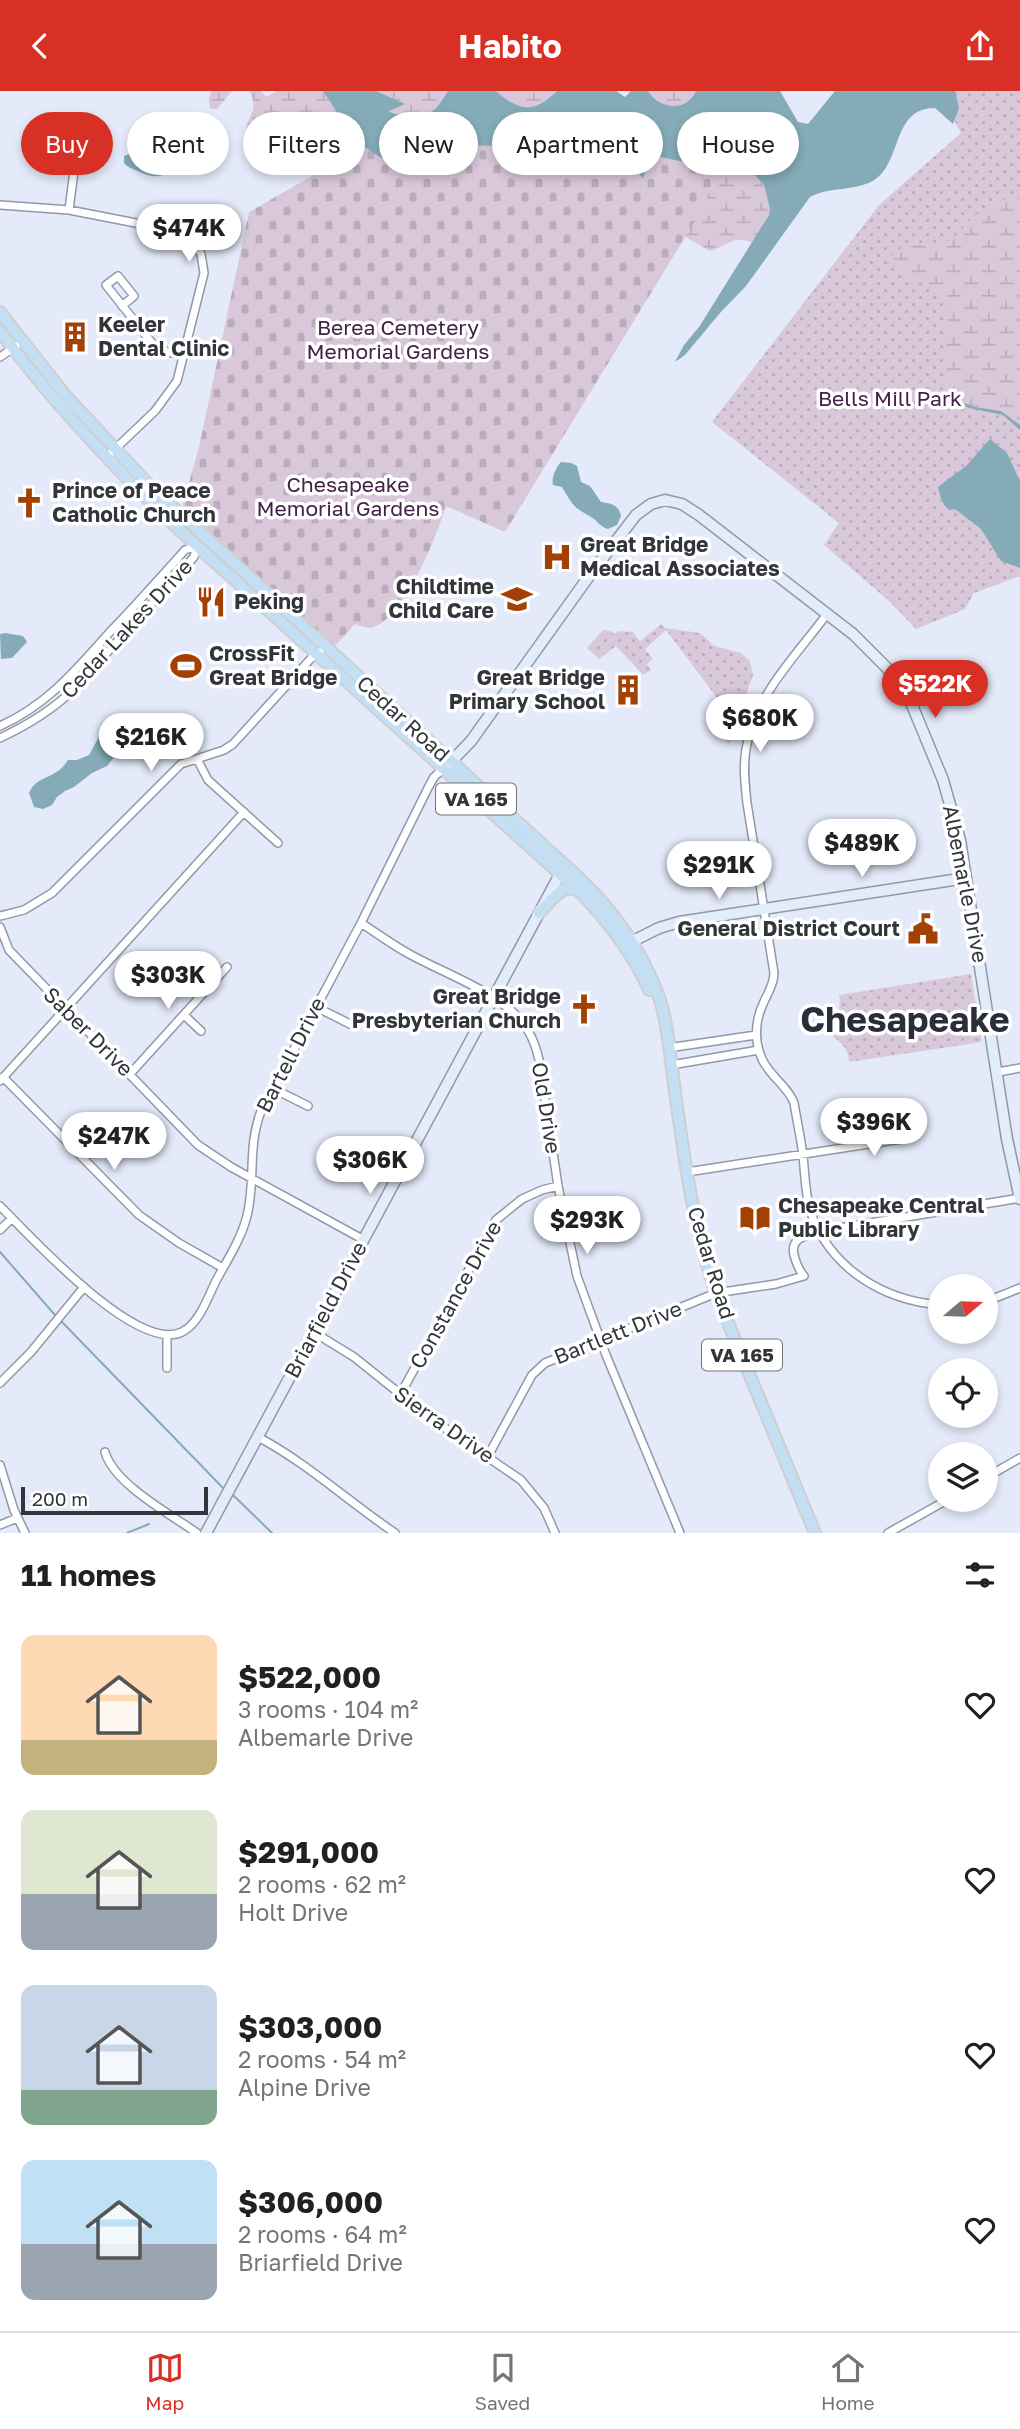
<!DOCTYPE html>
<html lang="en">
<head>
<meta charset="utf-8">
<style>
	:root { --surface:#fff; --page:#f6f6f6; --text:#202124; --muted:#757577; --line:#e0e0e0; --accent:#d93025 }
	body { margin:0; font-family:"Golos Text",sans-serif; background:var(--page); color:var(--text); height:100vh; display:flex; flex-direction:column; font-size:26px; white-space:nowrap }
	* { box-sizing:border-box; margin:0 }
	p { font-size:23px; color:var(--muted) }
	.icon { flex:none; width:38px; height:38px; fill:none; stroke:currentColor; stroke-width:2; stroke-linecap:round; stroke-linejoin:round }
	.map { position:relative; height:1442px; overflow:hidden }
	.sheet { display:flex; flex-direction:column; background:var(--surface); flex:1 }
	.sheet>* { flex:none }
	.guide { position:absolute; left:21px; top:21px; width:978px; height:63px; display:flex; gap:14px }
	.needle { width:46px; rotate:71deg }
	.buttons { position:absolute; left:928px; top:1183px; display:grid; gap:14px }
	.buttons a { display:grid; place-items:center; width:70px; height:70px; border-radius:50%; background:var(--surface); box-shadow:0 4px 10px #0003; font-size:35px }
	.scale { position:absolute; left:21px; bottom:18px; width:187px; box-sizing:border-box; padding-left:7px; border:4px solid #33353b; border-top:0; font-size:19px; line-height:24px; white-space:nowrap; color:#33353b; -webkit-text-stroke:5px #fff; paint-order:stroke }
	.price { position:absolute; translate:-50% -60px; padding:0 16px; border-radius:24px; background:#fff; color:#222; font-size:23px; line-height:46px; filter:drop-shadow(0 2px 4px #0008) }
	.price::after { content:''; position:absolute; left:50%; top:42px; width:21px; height:16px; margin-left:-10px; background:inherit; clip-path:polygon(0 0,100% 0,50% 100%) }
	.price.selected { background:var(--accent); color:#fff }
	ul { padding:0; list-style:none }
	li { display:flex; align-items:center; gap:21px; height:175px; padding:0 21px }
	li span { display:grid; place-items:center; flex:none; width:196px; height:140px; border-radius:14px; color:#555 }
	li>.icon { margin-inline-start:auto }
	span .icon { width:84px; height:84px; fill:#fffc; stroke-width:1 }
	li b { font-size:30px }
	h2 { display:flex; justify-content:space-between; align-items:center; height:84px; padding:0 21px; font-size:30px }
	.pill { padding:0 24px; border-radius:32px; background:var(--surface); box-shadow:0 4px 10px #0003; font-size:24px; line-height:63px }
	.pill.selected { background:var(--accent); color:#fff }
	header { display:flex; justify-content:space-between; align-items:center; height:91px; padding:0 21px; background:var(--accent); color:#fff; font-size:32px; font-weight:700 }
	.menu { display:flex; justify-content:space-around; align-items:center; height:98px; border-top:2px solid var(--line); background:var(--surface); font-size:19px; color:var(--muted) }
	.menu a { display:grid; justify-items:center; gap:4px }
	.menu .selected { color:var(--accent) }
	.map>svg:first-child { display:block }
	.grass { fill:url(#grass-dots) }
	.wetland { fill:url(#wetland-marsh) }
	.cemetery { fill:url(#cemetery-stones) }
	.water { fill:#84abb7 }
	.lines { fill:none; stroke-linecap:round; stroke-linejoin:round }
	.stream { stroke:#84abb7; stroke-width:2 }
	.street-casing { stroke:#9398a8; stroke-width:10 }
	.secondary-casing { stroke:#9398a8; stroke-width:13 }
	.primary-casing { stroke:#cecfd0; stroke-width:14 }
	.street { stroke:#fff; stroke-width:7 }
	.secondary { stroke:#e1eef9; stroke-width:10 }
	.primary { stroke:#c4def3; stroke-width:10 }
	.labels { text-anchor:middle; stroke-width:7; stroke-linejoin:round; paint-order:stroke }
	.shield { fill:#fff; stroke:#707276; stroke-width:2 }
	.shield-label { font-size:19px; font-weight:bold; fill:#33353b }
	.poi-label { font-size:21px; font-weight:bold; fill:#33353b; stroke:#fff; text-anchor:start }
	.park-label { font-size:21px; fill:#432246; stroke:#fff }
	.street-label { font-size:21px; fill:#33353b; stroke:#fff }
	.town-label { font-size:35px; font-weight:bold; fill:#2a2e3b; stroke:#fff }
</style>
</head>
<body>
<header><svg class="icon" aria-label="back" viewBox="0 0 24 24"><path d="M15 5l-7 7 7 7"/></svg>Habito<svg class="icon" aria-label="share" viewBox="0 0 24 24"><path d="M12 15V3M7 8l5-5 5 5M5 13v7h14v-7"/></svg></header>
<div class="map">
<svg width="1020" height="1442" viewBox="0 0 1020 1442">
	<defs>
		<pattern id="grass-dots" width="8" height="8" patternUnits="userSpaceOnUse" patternTransform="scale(1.75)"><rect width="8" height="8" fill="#d9c8da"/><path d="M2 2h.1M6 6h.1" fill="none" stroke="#bbacbc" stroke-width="1.8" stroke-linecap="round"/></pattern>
		<pattern id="wetland-marsh" width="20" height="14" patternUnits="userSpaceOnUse" patternTransform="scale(1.75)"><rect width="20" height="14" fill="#d9c8da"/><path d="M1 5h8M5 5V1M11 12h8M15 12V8" fill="none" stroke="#bbacbc"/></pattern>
		<pattern id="cemetery-stones" width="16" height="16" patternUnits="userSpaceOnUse" patternTransform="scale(1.75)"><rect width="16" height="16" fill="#d9c8da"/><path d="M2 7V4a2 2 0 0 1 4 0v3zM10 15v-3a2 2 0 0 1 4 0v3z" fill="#bbacbc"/></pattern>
	</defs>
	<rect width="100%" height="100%" fill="#e4eafa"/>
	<path class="grass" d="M944,0H1020V485L974,502L965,518L916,538L888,509L824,454L839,432L712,331L879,114L961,42L947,16Z
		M661,533L665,537L700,542L714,555L741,562L750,570L753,584L729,653L712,631L727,620L666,539L645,558L653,568L647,573L651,579L643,584L616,555L599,568L587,557L603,539L611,540L613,543L619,540L633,541L640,550Z
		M971,883L982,951L849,971C848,954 838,950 827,941L826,938C836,927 842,921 839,904Z"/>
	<path class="wetland" d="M212,0H232L217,18H211C208,13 208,5 212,0Z
		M249,0H261L266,6L277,0H323L344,32L350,49L362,52L383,68L336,85C329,63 308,44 284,49L275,43L250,46L246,42C247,23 260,21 249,0Z
		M376,0H448C444,6 439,15 434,19C424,26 399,26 389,20L403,13Z
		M496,0H557C534,22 520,21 496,0Z
		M648,0H696C686,22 659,19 648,0Z
		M749,62L751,80L764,94L770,118L769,124L752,152C735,143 727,155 710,160L673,139L719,67Z
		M1012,107L1020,108V334L1001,320L975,316L942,303L946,290L948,211C937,196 924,191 906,187L901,179L892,172L891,165L901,157L952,149C973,126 981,114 1012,107Z"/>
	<path class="cemetery" d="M376,48L414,77L424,73L432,77C446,74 447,60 453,49L707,60L727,58L718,74V83L701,120L505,441L446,415C437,444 406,523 376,535C369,538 363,536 355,533L334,556L182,417L199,356L249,121Z"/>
	<path class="water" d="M323,0H376L405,13L389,20C398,26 424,26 434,19C439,15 444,6 448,0H496C520,21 534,22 557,0H616L625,6L631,0H648C659,18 686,22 696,0H780L798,31L808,33L835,0H955L959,17L953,33L935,17C893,17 902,67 877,87C859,101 830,95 810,106L746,195L720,222L685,264L675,271L684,254L699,236L769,124L770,118L764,94L751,80L749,62L718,68L720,62H714L694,73L651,64L643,87C633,78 635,69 623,58C606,62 590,61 572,62C561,63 550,69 539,67C530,66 521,58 516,52L502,55L459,54L454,56L440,76C420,76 402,78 384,68C372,62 364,53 350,49L344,32Z
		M132,62L160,67L166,72V82C155,90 139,81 127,75L124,72V65Z
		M942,303L975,316L1001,320L1020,334V339L1003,324L969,317Z
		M990,348L1007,362L1020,390V477L1001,470L981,438L955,418L949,419C942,413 940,405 938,396L966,375Z
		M561,371L571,372L577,375L581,391L590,395L601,411C612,413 618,413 621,425L617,434L608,438C601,436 599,432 594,428C573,415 575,418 562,396L553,394C551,387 556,376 561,371Z
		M5,542L23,545L27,551L12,567L1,568L0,543Z
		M133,622L142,635L134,653L119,660L107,675L92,682L74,696L65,700L57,706L52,714L43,718L34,716L29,702C37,683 55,690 68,669H77L89,664L101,642V634L106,632L115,637C124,634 128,630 133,622Z"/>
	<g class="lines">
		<path class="stream" d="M0,1161L55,1224
			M62,1231L225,1399
			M233,1404L272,1442
			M127,1442L149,1433"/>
		<g class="street-casing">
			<path id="street" d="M0,114L69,119L177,140L193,151L201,163L204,182L177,290L155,320L112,361
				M69,119L74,80
				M122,215L134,205L118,185L106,194L152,252L167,261L185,264
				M0,266L16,255
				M827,523C796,565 755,604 746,658C743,675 745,694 747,712L774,882C774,894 767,903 763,913C755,930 754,950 762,968C770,986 788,995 794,1012C797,1030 801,1048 803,1065C805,1083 805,1101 810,1119C829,1176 881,1209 940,1214
				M0,635C47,614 75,580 109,542C135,515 160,487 185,459L197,455
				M0,647C28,634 51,620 73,599L194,466L197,455
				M197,668L208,689L278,752
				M0,825L24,819L52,802L181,673L224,659L233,653L315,563L320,561
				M361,832C378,843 394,855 411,864C444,882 492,899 518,926C531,940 537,957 540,974L558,1095L577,1185L606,1264L680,1442
				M0,836L9,859L198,1054L231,1076L364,1149
				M316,916L350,933
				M184,924L201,940
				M668,957L756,944
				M671,974L759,959
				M998,981L1020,977
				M130,983L227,876
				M3,986L139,1124L179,1152L223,1177
				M0,990L244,721
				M272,997L308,1015
				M687,1081L908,1047
				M0,1115C30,1145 137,1263 182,1241C200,1232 208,1205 217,1188C228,1168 241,1148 247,1125C256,1089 247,1057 261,1020L361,832L428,697L434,686L443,678
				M0,1139L12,1127
				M985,1211L1020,1197
				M315,1242L354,1266L429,1326L521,1389L544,1417L555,1442
				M167,1244V1277
				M0,1292L31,1261L84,1196
				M400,1304L496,1129L522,1108L542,1099L558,1095
				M258,1346C307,1372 349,1411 395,1442
				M105,1361C114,1393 170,1423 197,1442
				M488,1365L532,1284L545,1272L716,1202L776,1193L804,1185C798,1178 796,1172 794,1164C789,1143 814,1144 828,1139L1020,1107
				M0,1374L14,1419L25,1442
				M985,1387L1020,1367
				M0,1434L17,1427
				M888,1442L947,1409"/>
		</g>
		<g class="secondary-casing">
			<path id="secondary" d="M446,676L471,650L592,481L636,424L651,413L665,409L682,413L699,424L853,543L888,578L912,614L943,689L960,749L1007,1048L1020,1108
				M627,853L659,837L679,831L966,787
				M206,1442L560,783L567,780"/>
		</g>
		<g class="primary-casing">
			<path id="primary" d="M0,221L65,304L150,395L579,787C615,821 642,860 659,906C668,931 671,973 675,1001C685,1072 694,1143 719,1210L815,1442
				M0,240C52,311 112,374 175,435L583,804C609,832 634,864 649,899
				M539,822C550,812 561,792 577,799"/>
		</g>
		<use href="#street" class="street"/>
		<use href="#secondary" class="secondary"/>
		<use href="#primary" class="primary"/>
	</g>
	<defs>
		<g id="building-bare" transform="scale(2.415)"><path d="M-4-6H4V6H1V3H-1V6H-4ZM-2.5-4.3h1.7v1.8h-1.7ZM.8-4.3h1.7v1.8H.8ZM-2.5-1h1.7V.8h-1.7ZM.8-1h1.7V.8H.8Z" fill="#a34003" stroke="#fff" stroke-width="2.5" paint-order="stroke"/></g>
		<g id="church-bare" transform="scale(2.415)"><path d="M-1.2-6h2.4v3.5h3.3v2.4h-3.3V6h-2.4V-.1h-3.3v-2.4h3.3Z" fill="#a34003" stroke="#fff" stroke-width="2.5" paint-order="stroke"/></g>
		<g id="hospital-bare" transform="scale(2.415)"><path d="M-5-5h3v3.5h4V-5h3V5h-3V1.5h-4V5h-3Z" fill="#a34003" stroke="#fff" stroke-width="2.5" paint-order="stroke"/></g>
		<g id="school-bare" transform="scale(2.415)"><path d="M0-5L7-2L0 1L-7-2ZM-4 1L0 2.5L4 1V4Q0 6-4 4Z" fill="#a34003" stroke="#fff" stroke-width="2.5" paint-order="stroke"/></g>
		<g id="restaurant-bare" transform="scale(2.415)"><path d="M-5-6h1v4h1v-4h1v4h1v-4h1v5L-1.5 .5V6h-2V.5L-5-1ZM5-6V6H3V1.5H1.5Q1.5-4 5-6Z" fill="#a34003" stroke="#fff" stroke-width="2.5" paint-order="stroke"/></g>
		<g id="stadium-bare" transform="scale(2.415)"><path d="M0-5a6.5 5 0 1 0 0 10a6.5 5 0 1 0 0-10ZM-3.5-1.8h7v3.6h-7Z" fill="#a34003" stroke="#fff" stroke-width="2.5" paint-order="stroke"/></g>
		<g id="civic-bare" transform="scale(2.415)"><path d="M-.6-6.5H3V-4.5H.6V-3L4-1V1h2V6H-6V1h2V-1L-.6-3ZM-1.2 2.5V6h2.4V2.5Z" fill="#a34003" stroke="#fff" stroke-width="2.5" paint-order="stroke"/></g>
		<g id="library-bare" transform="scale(2.415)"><path d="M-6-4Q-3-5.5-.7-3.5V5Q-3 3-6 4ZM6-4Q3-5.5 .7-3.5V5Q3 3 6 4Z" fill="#a34003" stroke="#fff" stroke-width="2.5" paint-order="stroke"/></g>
	</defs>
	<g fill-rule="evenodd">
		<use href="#building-bare" x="75" y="246"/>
		<use href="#church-bare" x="29" y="412"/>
		<use href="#hospital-bare" x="557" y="466"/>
		<use href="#school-bare" x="517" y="508"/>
		<use href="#restaurant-bare" x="211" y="511"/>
		<use href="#stadium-bare" x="186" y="575"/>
		<use href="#building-bare" x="628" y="599"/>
		<use href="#civic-bare" x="923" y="838"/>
		<use href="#church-bare" x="584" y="918"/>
		<use href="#library-bare" x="755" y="1127"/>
	</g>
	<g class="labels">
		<g class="shield">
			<rect x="436" y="692.5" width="80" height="31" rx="5"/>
			<rect x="702" y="1248.5" width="80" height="31" rx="5"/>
		</g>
		<g class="shield-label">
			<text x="476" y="715">VA 165</text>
			<text x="742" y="1271">VA 165</text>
		</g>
		<g class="poi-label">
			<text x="98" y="241">Keeler<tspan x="98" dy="24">Dental Clinic</tspan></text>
			<text x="52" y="407">Prince of Peace<tspan x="52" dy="24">Catholic Church</tspan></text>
			<text x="580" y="461">Great Bridge<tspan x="580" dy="24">Medical Associates</tspan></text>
			<text x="494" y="503" text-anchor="end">Childtime<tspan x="494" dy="24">Child Care</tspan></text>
			<text x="234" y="518">Peking</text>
			<text x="209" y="570">CrossFit<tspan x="209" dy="24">Great Bridge</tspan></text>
			<text x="605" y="594" text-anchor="end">Great Bridge<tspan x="605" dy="24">Primary School</tspan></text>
			<text x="900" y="845" text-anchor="end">General District Court</text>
			<text x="561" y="913" text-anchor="end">Great Bridge<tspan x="561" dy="24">Presbyterian Church</tspan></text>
			<text x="778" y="1122">Chesapeake Central<tspan x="778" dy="24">Public Library</tspan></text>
		</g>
		<g class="park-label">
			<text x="398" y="244">Berea Cemetery<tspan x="398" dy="24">Memorial Gardens</tspan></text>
			<text x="890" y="315">Bells Mill Park</text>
			<text x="348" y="401">Chesapeake<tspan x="348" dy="24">Memorial Gardens</tspan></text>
		</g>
		<g class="street-label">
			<text transform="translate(127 538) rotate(-47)" y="7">Cedar Lakes Drive</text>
			<text transform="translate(403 628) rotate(42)" y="7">Cedar Road</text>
			<text transform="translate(965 793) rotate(79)" y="7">Albemarle Drive</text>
			<text transform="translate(88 941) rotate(45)" y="7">Saber Drive</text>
			<text transform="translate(291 964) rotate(-63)" y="7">Bartell Drive</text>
			<text transform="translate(546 1017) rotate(81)" y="7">Old Drive</text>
			<text transform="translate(711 1172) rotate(73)" y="7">Cedar Road</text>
			<text transform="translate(456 1204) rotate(-61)" y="7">Constance Drive</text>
			<text transform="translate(326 1219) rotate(-62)" y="7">Briarfield Drive</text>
			<text transform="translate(618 1242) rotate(-22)" y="7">Bartlett Drive</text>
			<text transform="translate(444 1334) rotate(35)" y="7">Sierra Drive</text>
		</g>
		<g class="town-label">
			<text x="905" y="941">Chesapeake</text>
		</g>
	</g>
</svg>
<div class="buttons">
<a><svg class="needle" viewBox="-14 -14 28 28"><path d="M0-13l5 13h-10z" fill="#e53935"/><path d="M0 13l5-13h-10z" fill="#757577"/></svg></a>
<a><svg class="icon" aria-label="locate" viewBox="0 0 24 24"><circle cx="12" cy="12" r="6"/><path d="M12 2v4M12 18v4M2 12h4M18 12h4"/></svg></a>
<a><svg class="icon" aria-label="layers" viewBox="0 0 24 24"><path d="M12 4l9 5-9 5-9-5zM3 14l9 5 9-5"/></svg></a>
</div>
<div class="scale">200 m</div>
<b class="price" style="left:189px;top:173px">$474K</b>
<b class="price selected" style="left:935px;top:629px">$522K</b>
<b class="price" style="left:760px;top:663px">$680K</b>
<b class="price" style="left:151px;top:682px">$216K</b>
<b class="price" style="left:862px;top:788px">$489K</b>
<b class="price" style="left:719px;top:810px">$291K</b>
<b class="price" style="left:168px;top:920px">$303K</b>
<b class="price" style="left:874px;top:1067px">$396K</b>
<b class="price" style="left:114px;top:1081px">$247K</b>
<b class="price" style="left:370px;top:1105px">$306K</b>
<b class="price" style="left:587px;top:1165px">$293K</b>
<div class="guide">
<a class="pill selected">Buy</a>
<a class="pill">Rent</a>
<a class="pill">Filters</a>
<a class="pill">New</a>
<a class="pill">Apartment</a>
<a class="pill">House</a>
</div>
</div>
<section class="sheet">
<h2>11 homes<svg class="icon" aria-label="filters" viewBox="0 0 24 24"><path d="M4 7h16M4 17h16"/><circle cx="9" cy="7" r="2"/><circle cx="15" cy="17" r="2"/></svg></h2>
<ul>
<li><span style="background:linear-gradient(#ffd9b3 75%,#c2b280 0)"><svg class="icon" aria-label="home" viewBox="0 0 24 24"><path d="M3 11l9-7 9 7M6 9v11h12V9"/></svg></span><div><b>$522,000</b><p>3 rooms · 104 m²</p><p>Albemarle Drive</p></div><svg class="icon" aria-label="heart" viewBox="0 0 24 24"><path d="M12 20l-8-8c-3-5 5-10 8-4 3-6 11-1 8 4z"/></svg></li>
<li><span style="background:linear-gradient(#dfe7d0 60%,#9aa5b1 0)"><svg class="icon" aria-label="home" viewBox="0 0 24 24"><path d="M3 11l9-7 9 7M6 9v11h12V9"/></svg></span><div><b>$291,000</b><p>2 rooms · 62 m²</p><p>Holt Drive</p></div><svg class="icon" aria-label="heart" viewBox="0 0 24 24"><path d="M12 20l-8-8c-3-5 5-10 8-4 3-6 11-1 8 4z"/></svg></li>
<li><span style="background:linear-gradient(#c9d6e8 75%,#7fa58c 0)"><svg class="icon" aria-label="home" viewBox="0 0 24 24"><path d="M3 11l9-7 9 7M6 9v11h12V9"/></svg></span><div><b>$303,000</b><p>2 rooms · 54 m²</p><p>Alpine Drive</p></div><svg class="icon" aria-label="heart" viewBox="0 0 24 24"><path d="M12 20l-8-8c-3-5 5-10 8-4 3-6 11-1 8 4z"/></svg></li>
<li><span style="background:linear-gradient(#bfe0f5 60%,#9aa5b1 0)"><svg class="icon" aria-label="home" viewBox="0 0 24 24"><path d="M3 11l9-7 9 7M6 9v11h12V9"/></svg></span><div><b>$306,000</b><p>2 rooms · 64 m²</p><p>Briarfield Drive</p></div><svg class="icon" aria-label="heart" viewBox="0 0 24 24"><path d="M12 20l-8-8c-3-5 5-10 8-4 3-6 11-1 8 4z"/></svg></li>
</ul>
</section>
<nav class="menu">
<a class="selected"><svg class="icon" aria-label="map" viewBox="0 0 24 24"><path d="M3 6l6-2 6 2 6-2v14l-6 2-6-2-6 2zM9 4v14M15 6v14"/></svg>Map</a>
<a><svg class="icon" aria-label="saved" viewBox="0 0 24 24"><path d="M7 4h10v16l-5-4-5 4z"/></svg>Saved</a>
<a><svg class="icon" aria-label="home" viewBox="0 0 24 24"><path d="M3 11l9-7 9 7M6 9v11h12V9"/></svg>Home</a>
</nav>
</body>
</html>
